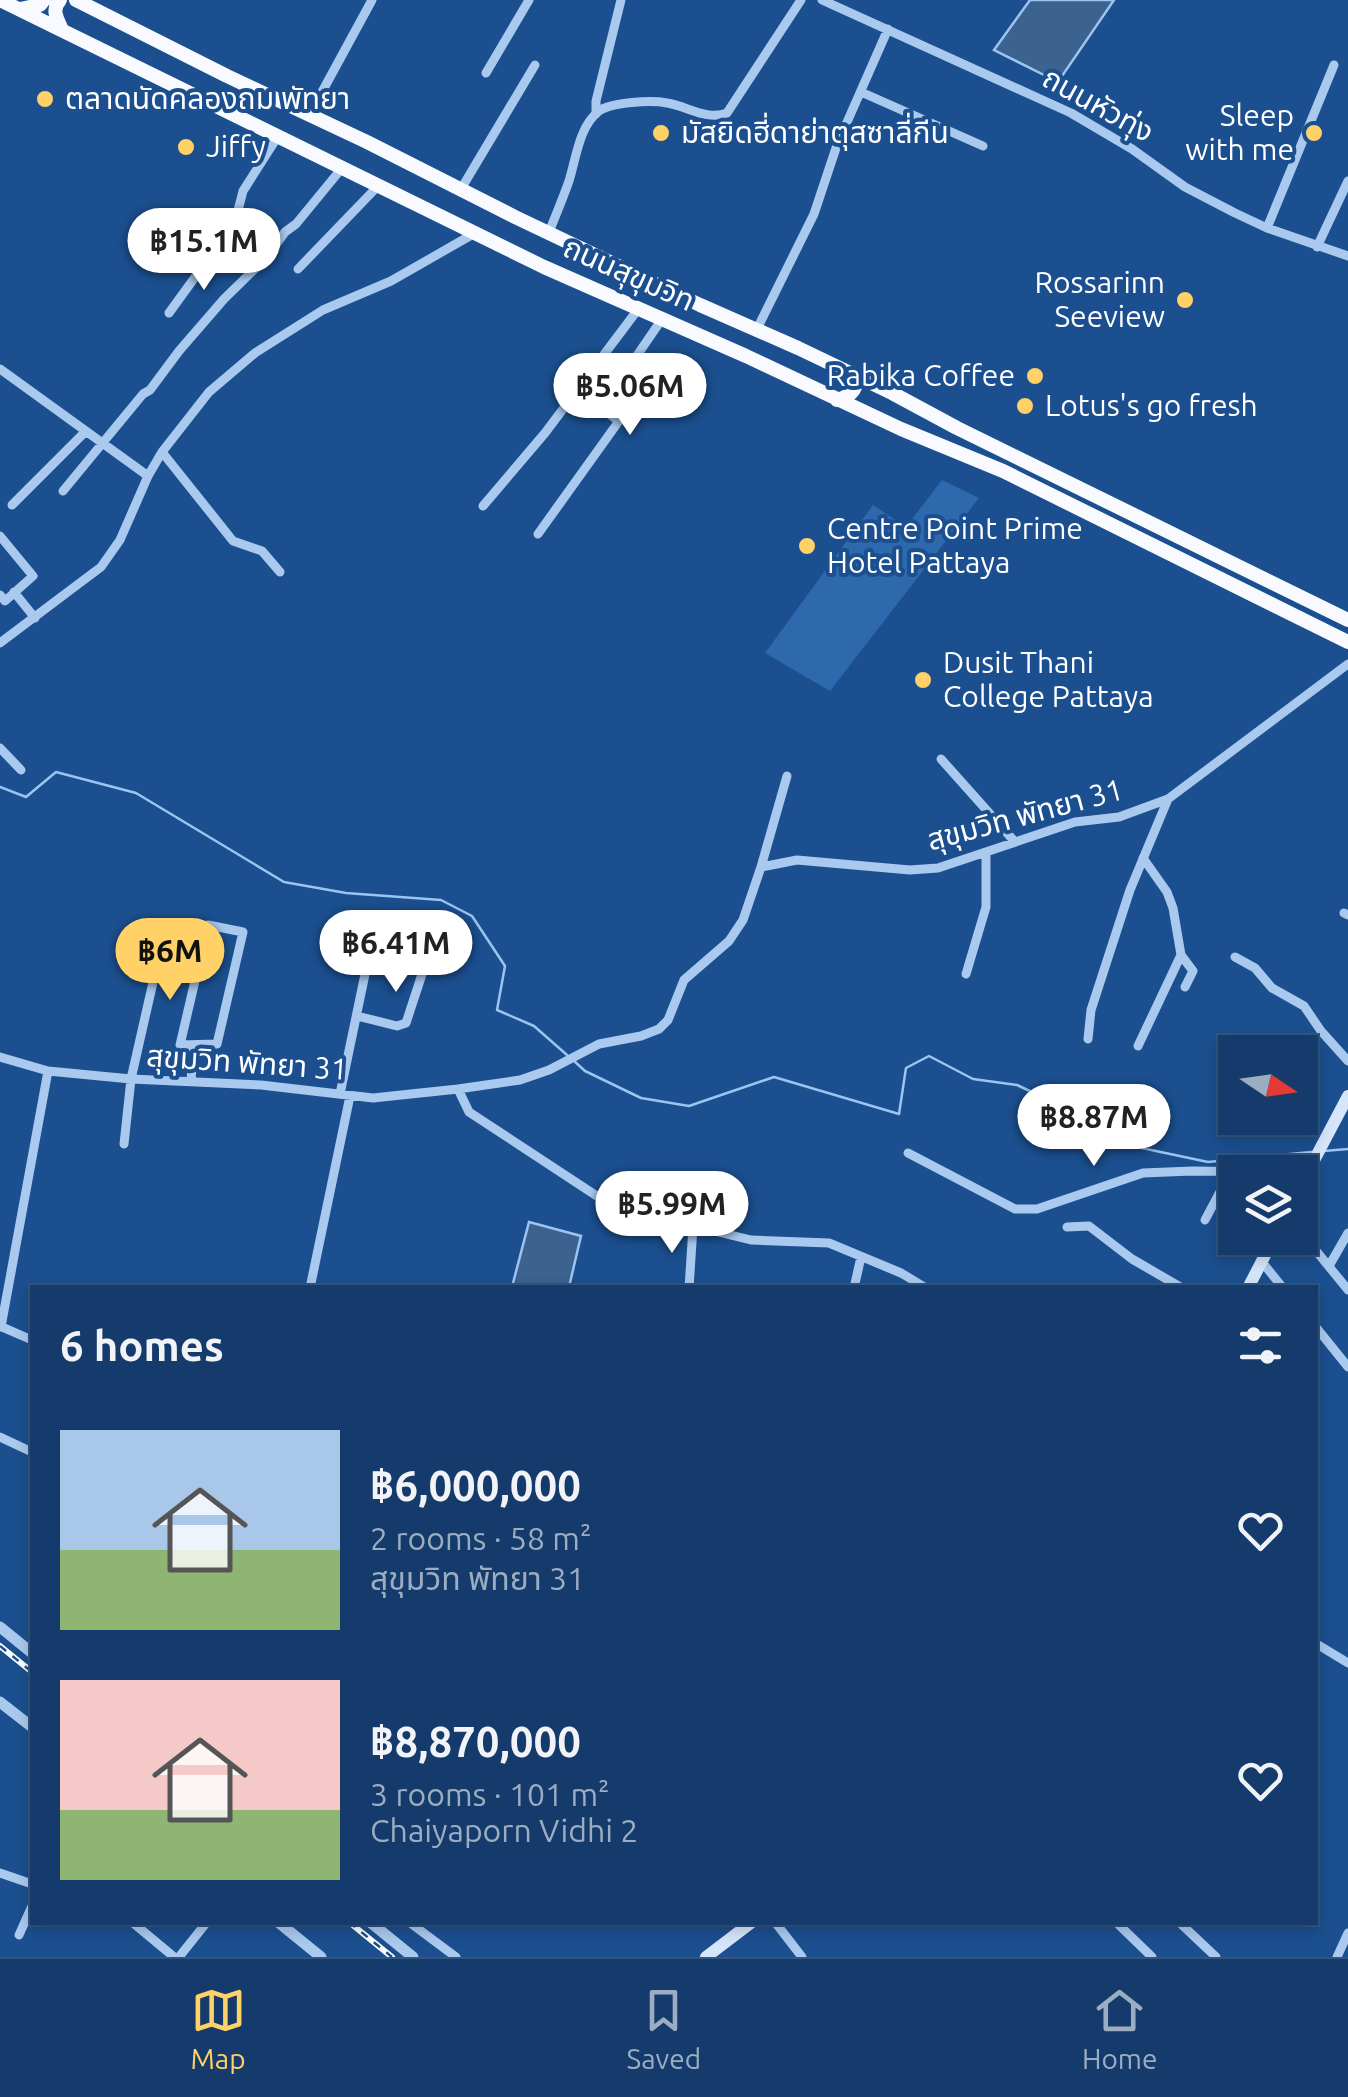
<!DOCTYPE html>
<html lang="en">
<head>
<meta charset="utf-8">
<style>
	:root { --surface:#143b6b; --page:#214673; --text:#f1f3f6; --muted:#9dadc1; --line:#33557e; --accent:#ffd166 }
	body { margin:0; font-family:Ubuntu,"Noto Sans Thai",sans-serif; background:var(--page); color:var(--text); height:100vh; display:flex; flex-direction:column; font-size:38px; white-space:nowrap }
	* { box-sizing:border-box; margin:0 }
	p { font-size:32px; color:var(--muted) }
	.icon { flex:none; width:55px; height:55px; fill:none; stroke:currentColor; stroke-width:2; stroke-linecap:round; stroke-linejoin:round }
	.map { position:relative; flex:1; overflow:hidden }
	.details { position:absolute; left:30px; top:1285px; width:1288px; height:640px; display:flex; flex-direction:column; background:var(--surface); border-radius:0px; box-shadow:0 5px 15px #0003,0 0 0 2px var(--line) }
	.details>* { flex:none }
	.needle { width:65px; rotate:103deg }
	.tools { position:absolute; left:1218px; top:1035px; display:grid; gap:20px }
	.tools a { display:grid; place-items:center; width:100px; height:100px; border-radius:0px; background:var(--surface); box-shadow:0 5px 15px #0003,0 0 0 2px var(--line); font-size:50px }
	.price { position:absolute; translate:-50% -85px; padding:0 22px; border-radius:35px; background:#fff; color:#222; font-size:32px; line-height:65px; filter:drop-shadow(0 2px 5px #0008) }
	.price::after { content:''; position:absolute; left:50%; top:60px; width:30px; height:22px; margin-left:-15px; background:inherit; clip-path:polygon(0 0,100% 0,50% 100%) }
	.price.current { background:var(--accent); color:#111 }
	ul { padding:0; list-style:none }
	li { display:flex; align-items:center; gap:30px; height:250px; padding:0 30px }
	li span { display:grid; place-items:center; flex:none; width:280px; height:200px; border-radius:0px; color:#555 }
	li>.icon { margin-inline-start:auto }
	span .icon { width:120px; height:120px; fill:#fffc; stroke-width:1 }
	li b { font-size:42px }
	h2 { display:flex; justify-content:space-between; align-items:center; height:120px; padding:0 30px; font-size:42px }
	.dock { display:flex; justify-content:space-around; align-items:center; height:140px; border-top:2px solid var(--line); background:var(--surface); font-size:28px; color:var(--muted) }
	.dock a { display:grid; justify-items:center; gap:5px }
	.dock .current { color:var(--accent) }
	.map>svg:first-child { display:block }
	.green { fill:#2e69ad }
	.water { fill:#3c6290; stroke:#9cc4f0; stroke-width:2.5 }
	.lines { fill:none; stroke-linecap:round; stroke-linejoin:round }
	.stream { stroke:#9cc4f0; stroke-width:2.5 }
	.minor { stroke:#a9c9ee; stroke-width:9 }
	.tertiary { stroke:#a9c9ee; stroke-width:11 }
	.secondary { stroke:#d6e6fa; stroke-width:12 }
	.trunk { stroke:#f8faff; stroke-width:14 }
	.rail-casing { stroke:#fff; stroke-width:6 }
	.rail { stroke:#1b4f8f; stroke-width:2.5; stroke-dasharray:8; stroke-linecap:butt }
	.poi-dot { fill:#ffd166; stroke:#1b4f8f; stroke-width:4 }
	.labels { text-anchor:middle; stroke-width:8; stroke-linejoin:round; paint-order:stroke }
	.poi-label { font-size:30px; fill:#fff; stroke:#1b4f8f; text-anchor:start }
	.street-label { font-size:30px; fill:#fff; stroke:#1b4f8f }
</style>
</head>
<body>
<div class="map">
<svg width="1348" height="1957" viewBox="0 0 1348 1957">
	<rect width="100%" height="100%" fill="#1b4f8f"/>
	<path class="green" d="M942,480L979,498L830,691L765,653L873,505L906,527Z"/>
	<path class="water" d="M1030,0H1114L1058,82L994,50Z
		M529,1222L581,1236L569,1287H512Z"/>
	<g class="lines">
		<path class="stream" d="M0,787L26,797L56,772L136,793L284,882L346,893L441,900L472,916L505,966L497,1010L534,1026L567,1055
			M573,1060L585,1071L641,1098L689,1106L774,1077L899,1114L906,1068L929,1056L973,1079L1017,1085L1047,1099L1099,1139L1208,1162L1311,1152
			M1324,1151L1348,1149"/>
		<path class="minor" d="M822,0L1071,113L1132,149L1185,187L1235,213L1267,228L1348,256
			M486,73L529,0
			M861,92L983,146
			M310,114L372,0
			M596,114V101L621,0
			M461,189L535,65
			M1267,228L1334,65
			M549,232C556,215 563,198 569,181C576,159 579,126 599,111C612,102 651,100 667,103C687,106 707,121 727,113L801,0
			M1317,247L1348,181
			M298,269L378,186
			M169,313L235,222L243,191L278,136
			M757,329L814,214L837,145L888,29
			M0,369L148,476
			M162,452L233,541L262,551L280,572
			M63,491L143,394L150,390L179,351L224,299L267,257L285,232L296,224L342,168
			M12,505L86,431
			M483,506L545,433L639,308
			M538,534L619,421L601,408L662,319
			M0,536L33,576L5,601L0,595
			M14,592L35,618
			M0,643L101,567L120,540L148,476L162,452L209,392L255,353L323,310L391,281L475,233
			M0,748L21,770
			M941,759L1015,842
			M761,867L787,776
			M1344,913L1348,915
			M208,925L243,932L217,1044L180,1045Z
			M1181,955L1193,971L1185,987
			M1235,957L1255,968L1272,988L1304,1006L1321,1031L1348,1061
			M966,974L986,907V852
			M357,1016L397,1026L406,1023L427,959
			M1088,1039L1091,1010L1130,890L1168,799
			M1138,1046L1181,955L1173,908L1167,892L1143,858
			M0,1057L48,1071L131,1079L261,1085L373,1098L458,1089L520,1080L549,1070L599,1044L641,1036L659,1029L668,1020L684,980L729,941L743,920L761,867L797,860L910,870L938,868L1075,822L1119,817L1168,799L1348,664
			M191,1082L193,1046
			M458,1089L469,1112L612,1206L751,1240L829,1243L901,1273L926,1288
			M340,1094L369,955
			M124,1144L131,1079L159,956
			M908,1153L1015,1209H1037L1143,1173L1192,1171L1276,1172
			M1205,1220L1231,1171
			M1067,1227L1089,1226L1132,1259L1182,1288
			M1300,1231L1348,1290
			M1262,1262L1283,1288
			M1329,1266L1348,1233
			M310,1288L350,1096
			M689,1288L693,1227
			M854,1288L861,1257
			M0,1326L32,1340
			M1315,1326L1348,1367
			M1,1327L48,1071
			M0,1437L32,1452
			M1315,1643L1348,1663
			M0,1873L32,1884
			M132,1922L174,1957
			M409,1922L456,1957
			M775,1922L802,1957
			M1116,1922L1152,1957
			M1179,1922L1216,1957
			M19,1935L32,1906
			M179,1957L207,1922
			M1337,1957L1348,1933"/>
		<path class="tertiary" d="M0,1627L32,1653
			M0,1702L32,1727
			M278,1922L321,1957
			M370,1922L413,1957"/>
		<path class="secondary" d="M1300,1187L1348,1096
			M1248,1288L1274,1238
			M706,1957L752,1922"/>
		<path class="trunk" d="M0,0L544,267L746,356L901,429L1003,471L1348,642
			M60,0C51,10 57,18 62,30
			M76,0L227,76L367,142L515,217L700,305L798,348L892,393L957,428L1348,620
			M20,9L40,5L44,0
			M837,400C849,396 857,392 856,378L852,373"/>
		<g class="rail-casing">
			<path id="rail" d="M0,1646L32,1672
				M349,1922L392,1957"/>
		</g>
		<use href="#rail" class="rail"/>
	</g>
	<g class="poi-dot">
		<circle cx="45" cy="99" r="10"/>
		<circle cx="661" cy="133" r="10"/>
		<circle cx="1314" cy="133" r="10"/>
		<circle cx="186" cy="147" r="10"/>
		<circle cx="1185" cy="300" r="10"/>
		<circle cx="1035" cy="376" r="10"/>
		<circle cx="1025" cy="406" r="10"/>
		<circle cx="807" cy="546" r="10"/>
		<circle cx="923" cy="680" r="10"/>
	</g>
	<g class="labels">
		<g class="poi-label">
			<text x="65" y="109">ตลาดนัดคลองถม พัทยา</text>
			<text x="1294" y="126" text-anchor="end">Sleep<tspan x="1294" dy="34">with me</tspan></text>
			<text x="681" y="143">มัสยิดฮี่ดาย่าตุสซาลี่กีน</text>
			<text x="206" y="157">Jiffy</text>
			<text x="1165" y="293" text-anchor="end">Rossarinn<tspan x="1165" dy="34">Seeview</tspan></text>
			<text x="1015" y="386" text-anchor="end">Rabika Coffee</text>
			<text x="1045" y="416">Lotus's go fresh</text>
			<text x="827" y="539">Centre Point Prime<tspan x="827" dy="34">Hotel Pattaya</tspan></text>
			<text x="943" y="673">Dusit Thani<tspan x="943" dy="34">College Pattaya</tspan></text>
		</g>
		<g class="street-label">
			<text transform="translate(1098 105) rotate(29)" y="10">ถนนหัวทุ่ง</text>
			<text transform="translate(629 274) rotate(24)" y="10">ถนนสุขุมวิท</text>
			<text transform="translate(1025 815) rotate(-15)" y="10">สุขุมวิท พัทยา 31</text>
			<text transform="translate(247 1063) rotate(4)" y="10">สุขุมวิท พัทยา 31</text>
		</g>
	</g>
</svg>
<div class="tools">
<a><svg class="needle" viewBox="-14 -14 28 28"><path d="M0-13l5 13h-10z" fill="#e53935"/><path d="M0 13l5-13h-10z" fill="#9dadc1"/></svg></a>
<a><svg class="icon" aria-label="layers" viewBox="0 0 24 24"><path d="M12 4l9 5-9 5-9-5zM3 14l9 5 9-5"/></svg></a>
</div>
<b class="price" style="left:204px;top:293px">฿15.1M</b>
<b class="price" style="left:630px;top:438px">฿5.06M</b>
<b class="price" style="left:396px;top:995px">฿6.41M</b>
<b class="price current" style="left:170px;top:1003px">฿6M</b>
<b class="price" style="left:1094px;top:1169px">฿8.87M</b>
<b class="price" style="left:672px;top:1256px">฿5.99M</b>
<section class="details">
<h2>6 homes<svg class="icon" aria-label="filters" viewBox="0 0 24 24"><path d="M4 7h16M4 17h16"/><circle cx="9" cy="7" r="2"/><circle cx="15" cy="17" r="2"/></svg></h2>
<ul>
<li><span style="background:linear-gradient(#a9c7e8 60%,#8fb573 0)"><svg class="icon" aria-label="home" viewBox="0 0 24 24"><path d="M3 11l9-7 9 7M6 9v11h12V9"/></svg></span><div><b>฿6,000,000</b><p>2 rooms · 58 m²</p><p>สุขุมวิท พัทยา 31</p></div><svg class="icon" aria-label="heart" viewBox="0 0 24 24"><path d="M12 20l-8-8c-3-5 5-10 8-4 3-6 11-1 8 4z"/></svg></li>
<li><span style="background:linear-gradient(#f6c9c9 65%,#8fb573 0)"><svg class="icon" aria-label="home" viewBox="0 0 24 24"><path d="M3 11l9-7 9 7M6 9v11h12V9"/></svg></span><div><b>฿8,870,000</b><p>3 rooms · 101 m²</p><p>Chaiyaporn Vidhi 2</p></div><svg class="icon" aria-label="heart" viewBox="0 0 24 24"><path d="M12 20l-8-8c-3-5 5-10 8-4 3-6 11-1 8 4z"/></svg></li>
</ul>
</section>
</div>
<nav class="dock">
<a class="current"><svg class="icon" aria-label="map" viewBox="0 0 24 24"><path d="M3 6l6-2 6 2 6-2v14l-6 2-6-2-6 2zM9 4v14M15 6v14"/></svg>Map</a>
<a><svg class="icon" aria-label="saved" viewBox="0 0 24 24"><path d="M7 4h10v16l-5-4-5 4z"/></svg>Saved</a>
<a><svg class="icon" aria-label="home" viewBox="0 0 24 24"><path d="M3 11l9-7 9 7M6 9v11h12V9"/></svg>Home</a>
</nav>
</body>
</html>
